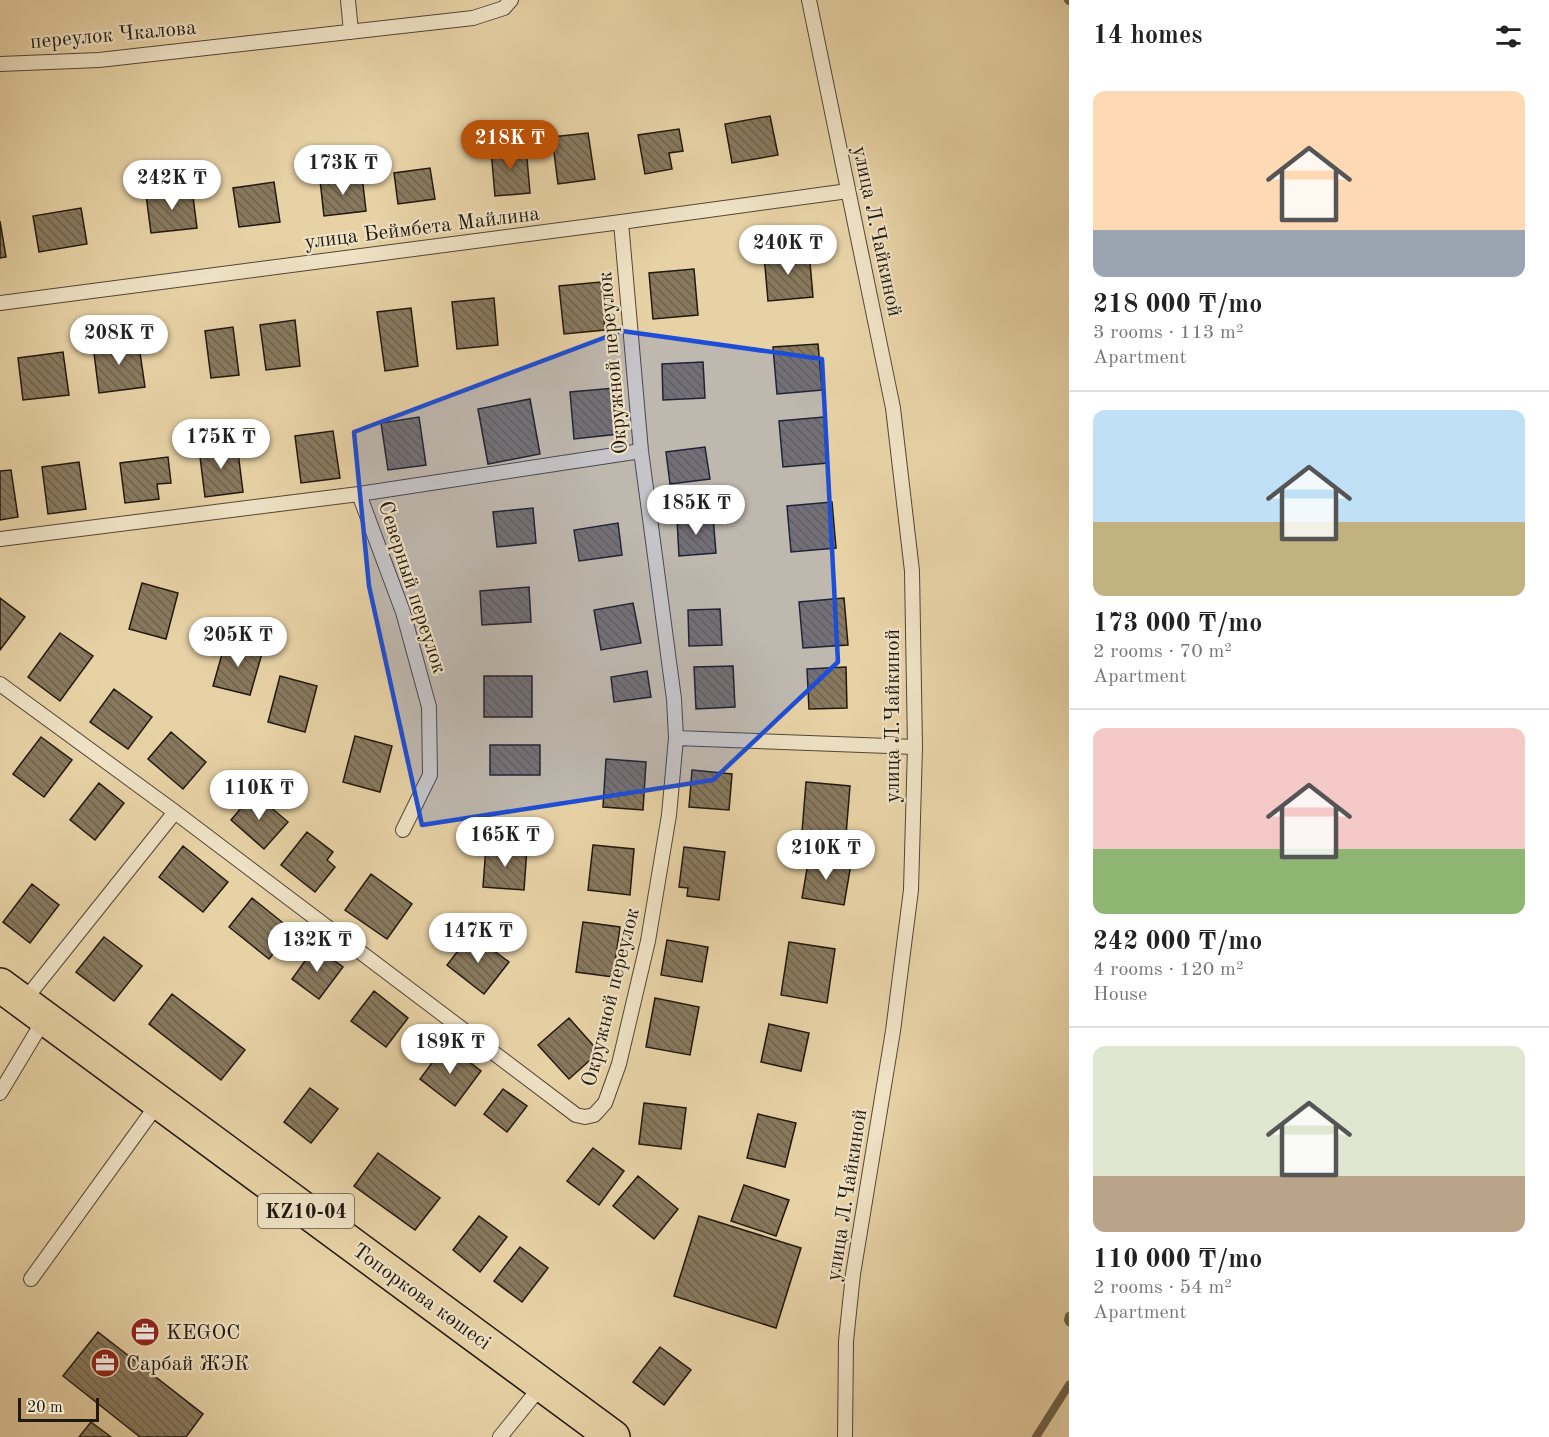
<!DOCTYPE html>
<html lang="en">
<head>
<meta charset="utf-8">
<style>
	:root { --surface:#fff; --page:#f6f6f6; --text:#222; --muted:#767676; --line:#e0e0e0; --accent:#b45309 }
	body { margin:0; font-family:"Old Standard TT",serif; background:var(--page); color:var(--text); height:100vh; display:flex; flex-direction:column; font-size:22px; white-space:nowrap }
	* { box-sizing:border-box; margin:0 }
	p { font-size:20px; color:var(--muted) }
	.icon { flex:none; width:33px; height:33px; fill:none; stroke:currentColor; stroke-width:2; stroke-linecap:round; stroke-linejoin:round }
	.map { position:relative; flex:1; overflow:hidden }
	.side { display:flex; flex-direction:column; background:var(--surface); width:480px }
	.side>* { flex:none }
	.scale { position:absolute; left:18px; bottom:15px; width:81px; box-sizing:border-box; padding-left:6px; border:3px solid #211810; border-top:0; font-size:16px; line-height:21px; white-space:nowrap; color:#211810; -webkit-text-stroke:4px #efe2c5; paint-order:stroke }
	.price { position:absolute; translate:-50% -51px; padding:0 14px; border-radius:21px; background:#fff; color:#222; font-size:20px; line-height:39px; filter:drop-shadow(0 2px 3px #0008) }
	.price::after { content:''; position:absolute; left:50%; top:36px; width:18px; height:14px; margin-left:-9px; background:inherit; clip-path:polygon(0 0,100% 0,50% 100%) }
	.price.current { background:var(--accent); color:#fff }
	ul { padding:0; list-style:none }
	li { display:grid; align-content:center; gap:12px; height:318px; padding:0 24px }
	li+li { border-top:2px solid var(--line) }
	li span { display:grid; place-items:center; height:186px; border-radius:12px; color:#555 }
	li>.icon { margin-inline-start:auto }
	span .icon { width:108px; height:108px; fill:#fffc; stroke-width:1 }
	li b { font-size:26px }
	h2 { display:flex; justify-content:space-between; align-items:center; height:72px; padding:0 24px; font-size:26px }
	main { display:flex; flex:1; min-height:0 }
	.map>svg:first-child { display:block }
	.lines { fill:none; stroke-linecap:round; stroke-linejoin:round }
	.stream { stroke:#70624b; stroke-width:8 }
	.building { fill:url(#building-back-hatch); stroke:#211810; stroke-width:1.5 }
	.lane-casing { stroke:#524636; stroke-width:16 }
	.highway-casing { stroke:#211810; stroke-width:36 }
	.lane { stroke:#efe2c5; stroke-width:14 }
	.highway { stroke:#e7d2a6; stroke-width:33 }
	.marked { fill:#1d4ed8; fill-opacity:0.2; stroke:#1d4ed8; stroke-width:4.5; stroke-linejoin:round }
	.labels { text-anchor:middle; stroke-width:4.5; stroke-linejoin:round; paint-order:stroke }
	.shield { fill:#efe2c5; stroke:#5f5546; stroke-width:1.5 }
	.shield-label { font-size:20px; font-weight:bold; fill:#211810 }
	.street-label { font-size:21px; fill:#211810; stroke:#efe2c5 }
	.poi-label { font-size:21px; fill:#211810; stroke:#efe2c5; text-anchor:start }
</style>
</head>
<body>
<main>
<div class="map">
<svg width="1069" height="1437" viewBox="0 0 1069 1437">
	<defs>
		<pattern id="building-back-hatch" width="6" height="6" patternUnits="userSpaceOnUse" patternTransform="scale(1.5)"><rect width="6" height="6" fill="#88795e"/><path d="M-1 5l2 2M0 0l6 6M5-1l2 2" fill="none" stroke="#6f624c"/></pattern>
	</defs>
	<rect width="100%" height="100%" fill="#e7d2a6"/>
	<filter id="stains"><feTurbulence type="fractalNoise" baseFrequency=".00333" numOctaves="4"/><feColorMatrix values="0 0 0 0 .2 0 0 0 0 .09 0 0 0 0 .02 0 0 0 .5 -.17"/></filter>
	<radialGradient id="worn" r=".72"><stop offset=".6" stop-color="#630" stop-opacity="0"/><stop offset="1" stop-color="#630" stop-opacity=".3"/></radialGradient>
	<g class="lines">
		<path class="stream" d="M1068,0L1069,1
			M1069,1316L1068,1320L1069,1322
			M1036,1437L1069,1385"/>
	</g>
	<path class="building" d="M770,116L778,155L732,163L725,124Z
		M679,129L683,151L669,153L672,169L645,174L638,135Z
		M588,133L595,179L558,184L552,137Z
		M526,147L530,193L495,196L491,150Z
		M430,168L435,199L398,204L394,173Z
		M362,176L366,211L324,216L320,180Z
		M274,182L280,222L239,227L233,188Z
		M192,189L197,228L151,233L146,195Z
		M81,208L87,244L39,252L33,216Z
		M0,221L6,257L0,258Z
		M809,251L813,297L768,301L764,255Z
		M694,269L698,315L653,319L649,273Z
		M601,282L605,330L564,334L559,286Z
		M494,298L498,345L457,349L452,302Z
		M411,308L418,366L385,371L377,312Z
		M295,320L300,366L266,370L260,325Z
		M233,327L239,375L211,378L205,331Z
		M138,339L145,387L99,393L93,345Z
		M818,344L822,390L777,394L773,347Z
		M63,352L69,395L23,400L18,358Z
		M703,362L705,398L663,400L662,364Z
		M615,388L619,434L574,439L570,392Z
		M530,399L540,454L488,464L478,409Z
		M419,417L426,465L388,470L381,423Z
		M824,417L828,463L783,467L779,421Z
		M333,431L340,478L301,483L295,436Z
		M237,444L243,492L205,497L199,449Z
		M705,447L710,479L670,484L666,452Z
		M168,457L171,483L157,484L159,499L125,503L120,463Z
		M79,462L86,509L48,514L42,467Z
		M11,470L18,517L0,520V471Z
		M832,502L836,548L791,552L787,506Z
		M533,508L536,543L497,547L493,512Z
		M713,517L716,553L679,556L677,519Z
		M618,523L622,555L579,561L574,530Z
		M142,583L178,593L166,639L129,629Z
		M529,587L531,622L482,625L480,591Z
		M0,598L25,617L0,650Z
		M844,598L848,645L803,648L799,602Z
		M633,603L641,643L601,650L594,610Z
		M720,609L722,645L689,646L688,610Z
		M60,633L93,656L60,701L28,677Z
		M226,640L263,650L250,695L213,686Z
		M733,666L735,707L696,709L694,667Z
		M846,667L847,708L809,709L807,669Z
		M647,671L651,697L614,702L611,677Z
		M280,676L317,686L305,732L268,722Z
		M484,676H532V717H484Z
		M114,689L152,717L128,749L90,722Z
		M171,732L206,762L183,789L148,759Z
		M355,736L392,746L380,792L343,782Z
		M41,737L72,760L44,797L13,774Z
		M490,745H540V775H490Z
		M606,759L646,762L643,810L603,807Z
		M692,770L732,774L729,810L689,807Z
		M806,782L850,786L846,835L802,832Z
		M99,783L124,803L95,840L70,820Z
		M254,793L288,822L264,849L231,820Z
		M307,832L333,852L327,860L335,867L315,892L281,865Z
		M593,845L634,849L630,895L588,890Z
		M183,846L228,882L203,912L159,877Z
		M486,846L527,848L524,890L483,887Z
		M684,847L725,852L719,900L687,896L688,888L679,887Z
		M809,857L851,864L844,905L802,898Z
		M371,874L412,904L387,939L345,910Z
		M32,884L59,905L30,943L3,922Z
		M252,898L292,930L269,959L229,927Z
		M583,922L620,927L613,977L576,972Z
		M471,934L509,962L484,994L447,965Z
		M104,937L142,966L114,1001L76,972Z
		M667,940L708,947L702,982L661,975Z
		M789,942L835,949L827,1003L781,995Z
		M315,947L343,967L319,999L292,979Z
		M374,991L408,1018L386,1047L351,1021Z
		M172,994L245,1050L221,1080L149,1024Z
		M655,998L699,1007L690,1055L646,1047Z
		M569,1018L599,1052L569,1079L538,1045Z
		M769,1024L809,1033L801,1071L761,1062Z
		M446,1044L481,1071L455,1106L420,1079Z
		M310,1088L338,1109L311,1143L284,1122Z
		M503,1089L527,1106L507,1132L484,1114Z
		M644,1103L686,1108L681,1149L639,1144Z
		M758,1114L796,1123L785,1167L747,1158Z
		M593,1148L624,1171L599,1205L567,1181Z
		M378,1153L440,1198L415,1230L354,1186Z
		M638,1176L678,1209L654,1239L613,1206Z
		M744,1185L789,1200L776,1236L731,1221Z
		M479,1216L507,1237L480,1272L453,1250Z
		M699,1216L801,1248L776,1328L674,1296Z
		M520,1247L548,1268L522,1302L494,1281Z
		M98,1332L203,1414L186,1437H140L63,1376Z
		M660,1347L691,1370L664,1405L633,1382Z
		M91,1422L111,1437H79Z"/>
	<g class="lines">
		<g class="lane-casing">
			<path id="lane" d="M348,0L351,32
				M809,0L893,408L912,571L915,747L911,890L893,1031L853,1274L846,1341L845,1437
				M0,64L99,60L473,18L504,8L511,0
				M0,303L621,222L848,191
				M359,494L403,612L429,707L430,775L403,830
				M0,539L359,494L641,451
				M0,684L175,812L576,1115L585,1117L594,1115L605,1103L619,1064L648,941L669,815L676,738L674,699L641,451L621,222
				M676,738L915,747
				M23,1002L175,812
				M0,1093L45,1018
				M31,1279L159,1102
				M500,1437L542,1385"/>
		</g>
		<g class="highway-casing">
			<path id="highway" d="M0,985L613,1437"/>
		</g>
		<use href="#lane" class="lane"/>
		<use href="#highway" class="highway"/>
	</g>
	<path class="marked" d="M622,331L822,359L838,662L713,780L422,825L369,586L354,432Z"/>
	<defs>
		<g id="office-disc" transform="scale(1.5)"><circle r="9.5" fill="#8f2418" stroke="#efe2c5"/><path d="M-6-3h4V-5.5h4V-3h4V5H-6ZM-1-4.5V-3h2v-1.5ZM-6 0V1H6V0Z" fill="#fff"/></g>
	</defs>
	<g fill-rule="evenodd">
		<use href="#office-disc" x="145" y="1332"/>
		<use href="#office-disc" x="105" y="1363"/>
	</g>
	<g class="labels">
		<rect class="shield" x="258" y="1194" width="96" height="34" rx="4.5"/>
		<g class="shield-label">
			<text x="306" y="1218">KZ10-04</text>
		</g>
		<g class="street-label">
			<text transform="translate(113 34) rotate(-5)" y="7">переулок Чкалова</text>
			<text transform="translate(422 227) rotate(-7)" y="7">улица Беймбета Майлина</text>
			<text transform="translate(878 231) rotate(78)" y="7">улица Л.Чайкиной</text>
			<text transform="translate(612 363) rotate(-95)" y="7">Окружной переулок</text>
			<text transform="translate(413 587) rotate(72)" y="7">Северный переулок</text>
			<text transform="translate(892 716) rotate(-90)" y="7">улица Л.Чайкиной</text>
			<text transform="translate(610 997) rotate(-76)" y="7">Окружной переулок</text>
			<text transform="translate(846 1195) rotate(-81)" y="7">улица Л.Чайкиной</text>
			<text transform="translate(422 1296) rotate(36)" y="7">Топоркова көшесі</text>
		</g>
		<g class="poi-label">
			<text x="166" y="1339">KEGOC</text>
			<text x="126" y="1370">Сарбай ЖЭК</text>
		</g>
	</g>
	<rect width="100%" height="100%" filter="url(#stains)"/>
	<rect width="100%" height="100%" fill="url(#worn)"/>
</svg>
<div class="scale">20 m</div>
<b class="price current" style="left:510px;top:171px">218K ₸</b>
<b class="price" style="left:343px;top:196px">173K ₸</b>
<b class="price" style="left:172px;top:211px">242K ₸</b>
<b class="price" style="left:788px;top:276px">240K ₸</b>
<b class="price" style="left:119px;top:366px">208K ₸</b>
<b class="price" style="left:221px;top:470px">175K ₸</b>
<b class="price" style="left:696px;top:536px">185K ₸</b>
<b class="price" style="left:238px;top:668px">205K ₸</b>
<b class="price" style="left:259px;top:821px">110K ₸</b>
<b class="price" style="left:505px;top:868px">165K ₸</b>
<b class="price" style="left:826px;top:881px">210K ₸</b>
<b class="price" style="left:478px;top:964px">147K ₸</b>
<b class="price" style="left:317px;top:973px">132K ₸</b>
<b class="price" style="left:450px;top:1075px">189K ₸</b>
</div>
<section class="side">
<h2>14 homes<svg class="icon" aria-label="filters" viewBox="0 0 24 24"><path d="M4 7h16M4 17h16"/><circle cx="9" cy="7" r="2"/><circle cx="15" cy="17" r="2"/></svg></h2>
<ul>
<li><span style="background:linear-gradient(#ffd9b3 75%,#9aa5b1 0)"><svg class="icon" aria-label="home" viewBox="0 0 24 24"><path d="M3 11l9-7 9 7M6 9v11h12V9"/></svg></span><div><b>218 000 ₸/mo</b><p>3 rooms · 113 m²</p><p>Apartment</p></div></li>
<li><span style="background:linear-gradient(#bfe0f5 60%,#c2b280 0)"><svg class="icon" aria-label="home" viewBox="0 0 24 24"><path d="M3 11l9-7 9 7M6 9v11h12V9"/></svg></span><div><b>173 000 ₸/mo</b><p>2 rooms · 70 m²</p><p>Apartment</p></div></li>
<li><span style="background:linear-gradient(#f6c9c9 65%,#8fb573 0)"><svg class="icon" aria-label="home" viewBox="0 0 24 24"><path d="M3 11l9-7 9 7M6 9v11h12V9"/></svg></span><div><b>242 000 ₸/mo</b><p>4 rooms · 120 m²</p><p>House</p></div></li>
<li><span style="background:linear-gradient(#dfe7d0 70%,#b9a48a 0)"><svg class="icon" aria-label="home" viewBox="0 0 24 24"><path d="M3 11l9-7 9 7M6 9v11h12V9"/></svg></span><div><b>110 000 ₸/mo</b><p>2 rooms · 54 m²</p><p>Apartment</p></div></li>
</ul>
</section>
</main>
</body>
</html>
